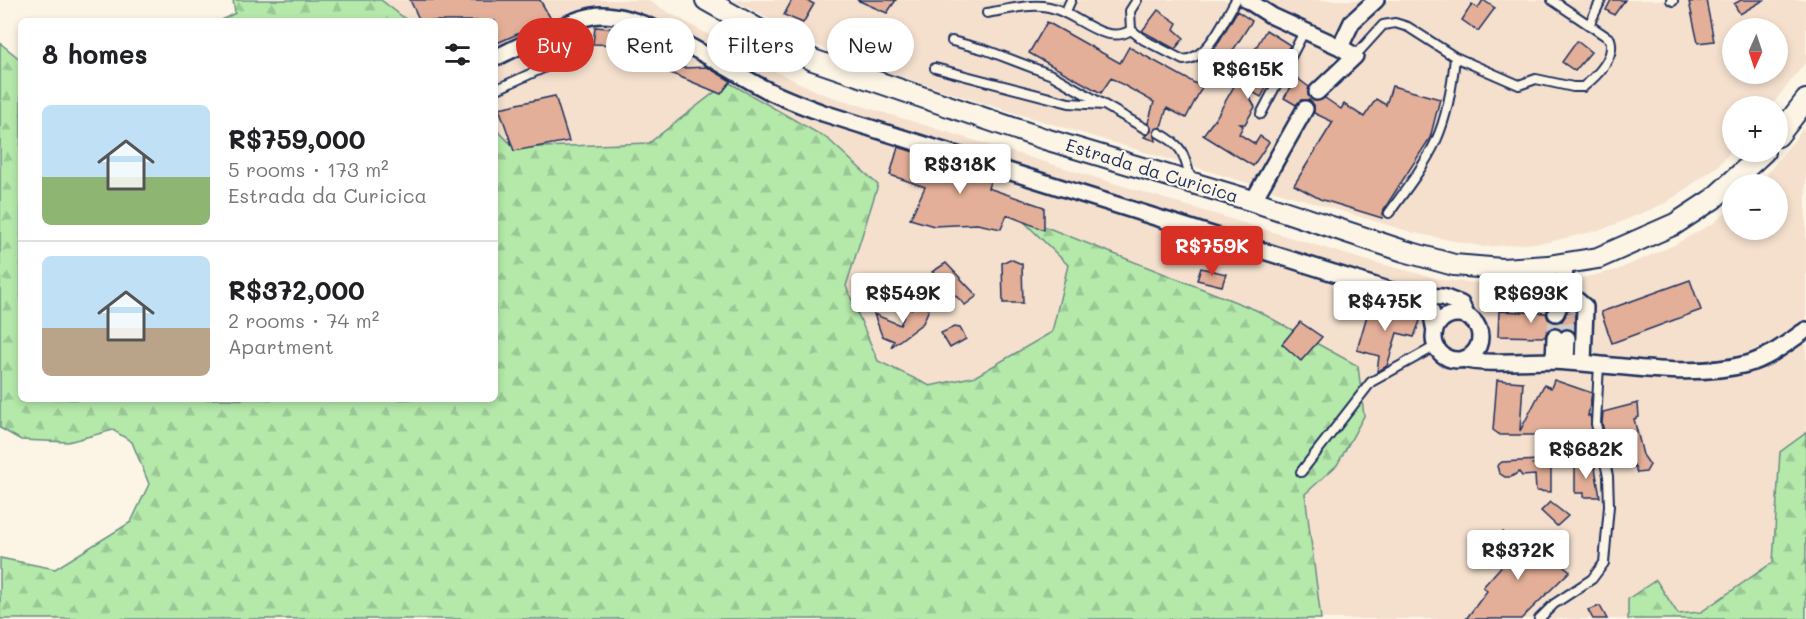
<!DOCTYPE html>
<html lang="en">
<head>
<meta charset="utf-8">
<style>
	:root { --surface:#fff; --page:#f6f6f6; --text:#202124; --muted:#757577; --line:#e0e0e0; --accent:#d93025 }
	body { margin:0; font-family:Mali,sans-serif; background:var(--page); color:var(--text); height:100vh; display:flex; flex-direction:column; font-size:22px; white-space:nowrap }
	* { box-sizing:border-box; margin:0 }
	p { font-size:20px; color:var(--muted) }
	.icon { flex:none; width:33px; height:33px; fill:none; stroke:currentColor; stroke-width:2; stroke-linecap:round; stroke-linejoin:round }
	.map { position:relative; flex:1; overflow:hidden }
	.sheet { position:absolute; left:18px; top:18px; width:480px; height:384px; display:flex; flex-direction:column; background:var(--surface); border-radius:9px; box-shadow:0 3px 9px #0003 }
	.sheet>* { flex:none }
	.banner { position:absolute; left:516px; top:18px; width:570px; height:54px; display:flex; gap:12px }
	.needle { width:39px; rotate:183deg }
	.buttons { position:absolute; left:1722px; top:18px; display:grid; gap:12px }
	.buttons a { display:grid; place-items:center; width:66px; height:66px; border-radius:50%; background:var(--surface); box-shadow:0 3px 9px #0003; font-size:30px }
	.price { position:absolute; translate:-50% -51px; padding:0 14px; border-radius:6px; background:#fff; color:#222; font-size:20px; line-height:39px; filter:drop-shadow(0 2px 3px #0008) }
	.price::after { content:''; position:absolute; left:50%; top:36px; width:18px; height:14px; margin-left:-9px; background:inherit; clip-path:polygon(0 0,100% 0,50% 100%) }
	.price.selected { background:var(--accent); color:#fff }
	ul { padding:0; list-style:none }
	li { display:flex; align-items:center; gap:18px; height:150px; padding:0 24px }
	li+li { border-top:2px solid var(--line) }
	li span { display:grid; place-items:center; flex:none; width:168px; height:120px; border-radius:9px; color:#555 }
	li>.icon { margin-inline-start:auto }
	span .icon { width:72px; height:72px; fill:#fffc; stroke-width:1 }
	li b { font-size:26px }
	h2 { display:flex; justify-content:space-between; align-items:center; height:72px; padding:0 24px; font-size:26px }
	.tag { padding:0 21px; border-radius:27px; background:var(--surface); box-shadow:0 3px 9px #0003; font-size:21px; line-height:54px }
	.tag.selected { background:var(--accent); color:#fff }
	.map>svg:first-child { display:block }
	.built { fill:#f5e0ce; fill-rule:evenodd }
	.forest { fill:url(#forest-firs); stroke:#688c84; stroke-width:1.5 }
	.building { fill:#e4af98; stroke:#1b2f5e; stroke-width:1.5 }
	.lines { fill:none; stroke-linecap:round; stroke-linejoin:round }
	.minor-tunnel { stroke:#cfcdca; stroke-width:15; stroke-dasharray:15 8; stroke-linecap:butt }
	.service-casing { stroke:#1b2f5e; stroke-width:12 }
	.minor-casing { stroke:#1b2f5e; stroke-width:20 }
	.tertiary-casing { stroke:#1b2f5e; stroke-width:24 }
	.service { stroke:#fcf5e5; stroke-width:8 }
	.minor { stroke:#fcf5e5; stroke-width:15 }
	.tertiary { stroke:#fcf5e5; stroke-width:20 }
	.labels { text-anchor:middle; stroke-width:4.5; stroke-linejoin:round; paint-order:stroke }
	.street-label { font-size:18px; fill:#1b2f5e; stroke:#fcf5e5 }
</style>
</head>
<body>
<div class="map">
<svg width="1806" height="619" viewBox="0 0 1806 619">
	<defs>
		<pattern id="forest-firs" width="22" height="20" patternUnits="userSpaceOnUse" patternTransform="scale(1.5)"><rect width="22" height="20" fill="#b4e9aa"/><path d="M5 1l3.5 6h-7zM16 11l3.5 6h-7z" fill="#9ac895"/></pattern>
	</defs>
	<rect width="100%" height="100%" fill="#fcf5e5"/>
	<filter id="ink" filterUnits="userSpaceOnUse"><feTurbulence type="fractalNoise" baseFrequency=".0167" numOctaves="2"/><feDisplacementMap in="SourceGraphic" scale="12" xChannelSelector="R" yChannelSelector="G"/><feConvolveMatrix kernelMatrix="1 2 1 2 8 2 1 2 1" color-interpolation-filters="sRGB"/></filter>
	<g filter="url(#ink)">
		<path class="built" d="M322,0H647L762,65L823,94L1361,259L1444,280L1501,285L1555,284L1617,270L1674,245L1715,222L1732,207V230H1778V184H1759L1806,125V507L1799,568L1729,619H1292L992,389L899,394L650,161L495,186V21H363Z
			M733,0H1806V62L1771,106H1732V150L1718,166L1666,203L1604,229L1549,242L1484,247L1414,233L982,103L837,56ZM1732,28H1778V74H1732Z"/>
		<path class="forest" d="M233,0H381L408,21H220L235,13Z
			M0,43L21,60V399H495V128L515,148L649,143L728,82L828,139L878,185L846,286L878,361L930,386L976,376L1052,332L1068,265L1018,216L1256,310L1358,366L1364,416L1337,465L1305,494L1321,619H0V558L55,569L131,522L149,484L132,442L113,430L68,442L21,440L0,428Z
			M1806,433V619H1628V599L1656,580L1678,614L1701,612L1773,562L1780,452Z"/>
		<path class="building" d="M410,0H540L551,19L495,44V21H420Z
			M792,0H806L814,4L803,23L784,15Z
			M857,0H896L887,13Z
			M1483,0L1495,8L1478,31L1462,20L1472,4L1478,8Z
			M1611,0H1625L1614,15L1606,10Z
			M1706,0L1714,41L1698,43L1689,2Z
			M1741,0H1764L1740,14L1734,4Z
			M1158,10L1177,23L1174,29L1184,38L1175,49L1142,31Z
			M1237,11L1252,21L1219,72L1205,65Z
			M1047,22L1120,63L1129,47L1202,87L1186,118L1167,108L1161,127L1154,131L1156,141L1144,137L1151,131L1148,123L1154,102L1111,78L1101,93L1029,53Z
			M595,27L621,29L620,45L593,44Z
			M1266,30L1290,45L1261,97L1244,87L1255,107L1245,124H1240L1243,126L1239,134L1255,144L1260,136L1269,142L1253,166L1203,135L1217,116Z
			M1577,41L1591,52L1575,71L1562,62Z
			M707,67L731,81L721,94L661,69Z
			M1297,78L1309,87L1308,95L1314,101L1325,98L1341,109L1344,104L1364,117L1376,99L1386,105L1392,86L1440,99L1430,138L1384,209L1382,218L1320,199L1294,185L1333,122L1314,113V105L1309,100H1301L1296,105L1284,98Z
			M555,96L569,141L514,151L499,108Z
			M898,147L992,176L988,188L1044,207V230L1007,215L1001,229L977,224L934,226L910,219L925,187L890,175Z
			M1010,259L1022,264L1023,303H1003L1002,263Z
			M946,263L977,296L965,305L932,272Z
			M1201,268L1226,274L1222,286L1197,280Z
			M1690,280L1701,310L1612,343L1601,312Z
			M919,303L929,309L923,323L891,347L894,341L882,336L874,314L900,325L908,308L911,309Z
			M1370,305L1421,318L1414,337L1397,333L1387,366L1377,372L1379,356L1357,350Z
			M1499,311L1546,313L1548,319L1556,323L1562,321L1567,313L1575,314L1574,332L1555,327L1547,331L1545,337L1498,336Z
			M1300,322L1322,337L1301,361L1282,344Z
			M954,327L960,328L966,339L950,348L941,333Z
			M1497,380L1523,382L1520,431L1544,385L1551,388L1554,380L1592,393L1588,416L1590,415L1598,459L1538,435H1500L1493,430Z
			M1638,403L1639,417L1634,419L1643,455L1650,465L1646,472L1637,473L1634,465L1624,467L1621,458L1610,460L1602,423L1603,412Z
			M1539,460L1533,464H1551V492L1536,491L1535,475L1522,476L1519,472L1511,477H1505L1499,473L1497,466L1502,462Z
			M1594,462L1600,497H1583L1584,493H1575V463Z
			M1550,502L1568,516L1557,526L1541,511Z
			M1503,532L1521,546L1528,548L1532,545L1545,555L1548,553L1570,571L1521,619H1466L1487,591L1483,587L1506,561L1488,546Z
			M1600,606L1607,619H1593L1588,610Z"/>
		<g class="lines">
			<path class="minor-tunnel" d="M1555,337L1556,313
				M1567,338V313"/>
			<g class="service-casing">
				<path id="service" d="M1137,0L1130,11L1131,30L1144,40L1183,60C1209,59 1224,19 1236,0
					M1671,0L1673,1
					M987,13C1006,10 1029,3 1049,7C1076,12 1104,47 1131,30
					M1065,13L1071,0
					M1590,23L1601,0
					M952,41L986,50L1052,75L1146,129
					M1355,56L1383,25L1395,23L1408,27L1455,57L1519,85L1536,79L1573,87H1583C1597,76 1616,57 1610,39L1552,0
					M935,68L1069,103L1104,105
					M495,90L552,64L557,55L551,33
					M1261,114L1304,32
					M1159,133C1184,146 1184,155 1191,181
					M1389,213C1433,153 1448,133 1455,57
					M1301,472L1371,382L1436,346
					M1539,619L1554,604L1592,579L1604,563L1609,506L1608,476L1596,424L1599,364"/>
			</g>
			<g class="minor-casing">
				<path id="minor" d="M1247,0L1272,16L1340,47L1352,22L1376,0
					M495,58C521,46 574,16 601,15C648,14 724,68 767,90C785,99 804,106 823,113L1404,295L1431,311L1435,331
					M1317,92L1355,56L1340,47
					M1253,201L1305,109
					M1564,263L1566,301
					M1407,295L1443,297L1461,304L1467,317
					M1556,313L1566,291L1585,307L1583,363
					M1434 337a23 23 0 1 1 46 0a23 23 0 1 1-46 0Z
					M1463,359C1479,365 1529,361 1550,361C1612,363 1686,380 1747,364C1769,358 1787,343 1806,330
					M1554,361L1555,337
					M1566,362L1567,338"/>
			</g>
			<g class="tertiary-casing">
				<path id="tertiary" d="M706,0L813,60L1045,139L1253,201L1404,251L1454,265L1502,269L1548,266L1598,258L1675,224L1713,199L1764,152
					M1778,136L1806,100"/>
			</g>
			<use href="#service" class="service"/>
			<use href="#minor" class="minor"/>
			<use href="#tertiary" class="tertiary"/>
		</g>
	</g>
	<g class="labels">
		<g class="street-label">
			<text transform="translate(1152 171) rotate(17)" y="6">Estrada da Curicica</text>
		</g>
	</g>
</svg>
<div class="buttons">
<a><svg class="needle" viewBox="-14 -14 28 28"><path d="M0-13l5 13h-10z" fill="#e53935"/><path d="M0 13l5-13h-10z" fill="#757577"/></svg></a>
<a>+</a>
<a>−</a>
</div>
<b class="price" style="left:1248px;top:100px">R$615K</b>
<b class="price" style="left:960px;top:195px">R$318K</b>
<b class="price selected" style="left:1212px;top:277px">R$759K</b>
<b class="price" style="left:903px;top:324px">R$549K</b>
<b class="price" style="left:1531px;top:324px">R$693K</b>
<b class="price" style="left:1385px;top:332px">R$475K</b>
<b class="price" style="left:1586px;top:480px">R$682K</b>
<b class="price" style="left:1518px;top:581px">R$372K</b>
<div class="banner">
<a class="tag selected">Buy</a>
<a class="tag">Rent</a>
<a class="tag">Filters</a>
<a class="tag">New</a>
</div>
<section class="sheet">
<h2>8 homes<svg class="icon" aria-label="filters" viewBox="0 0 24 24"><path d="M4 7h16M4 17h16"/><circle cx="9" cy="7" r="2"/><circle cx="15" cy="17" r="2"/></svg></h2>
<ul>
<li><span style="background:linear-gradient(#bfe0f5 60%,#8fb573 0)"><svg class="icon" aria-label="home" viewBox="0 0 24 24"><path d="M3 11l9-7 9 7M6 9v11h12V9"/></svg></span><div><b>R$759,000</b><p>5 rooms · 173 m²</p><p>Estrada da Curicica</p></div></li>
<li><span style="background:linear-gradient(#bfe0f5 60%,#b9a48a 0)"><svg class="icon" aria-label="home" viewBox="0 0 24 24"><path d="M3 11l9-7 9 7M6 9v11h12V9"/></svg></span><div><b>R$372,000</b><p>2 rooms · 74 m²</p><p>Apartment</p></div></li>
</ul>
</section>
</div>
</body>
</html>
